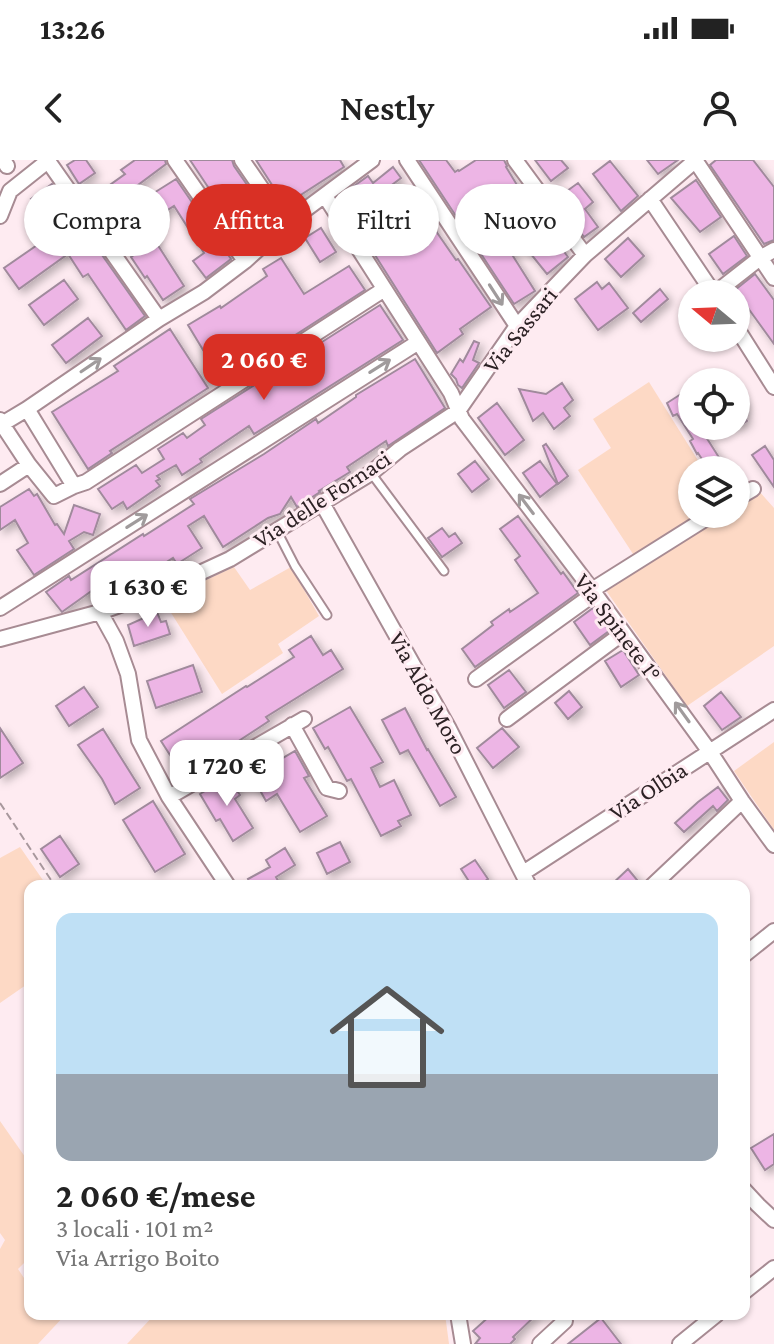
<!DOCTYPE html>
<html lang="it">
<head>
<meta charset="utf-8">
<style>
	:root { --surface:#fff; --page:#f6f6f6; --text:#222; --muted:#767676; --line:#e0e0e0; --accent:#d93025 }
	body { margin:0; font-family:"Crimson Pro",serif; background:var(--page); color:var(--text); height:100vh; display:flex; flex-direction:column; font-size:30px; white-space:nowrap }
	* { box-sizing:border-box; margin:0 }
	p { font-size:26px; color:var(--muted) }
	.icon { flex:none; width:44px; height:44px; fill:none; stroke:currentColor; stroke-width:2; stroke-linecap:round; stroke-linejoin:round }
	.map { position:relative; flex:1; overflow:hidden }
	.details { position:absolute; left:24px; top:720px; width:726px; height:440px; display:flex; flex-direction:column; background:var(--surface); border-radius:16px; box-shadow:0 2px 6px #0004 }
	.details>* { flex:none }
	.banner { position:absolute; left:24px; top:24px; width:726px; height:72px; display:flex; gap:16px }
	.needle { width:52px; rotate:289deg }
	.controls { position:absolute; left:678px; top:120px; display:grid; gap:16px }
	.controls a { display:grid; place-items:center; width:72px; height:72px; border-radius:50%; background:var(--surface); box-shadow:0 2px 6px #0004; font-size:40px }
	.price { position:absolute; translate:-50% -68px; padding:0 18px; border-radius:16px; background:#fff; color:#222; font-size:26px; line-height:52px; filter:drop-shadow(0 2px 4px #0008) }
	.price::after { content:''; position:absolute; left:50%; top:48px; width:24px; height:18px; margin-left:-12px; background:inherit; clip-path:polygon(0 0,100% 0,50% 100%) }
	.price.on { background:var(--accent); color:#fff }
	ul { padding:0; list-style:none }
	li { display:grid; align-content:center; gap:16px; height:424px; padding:0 32px }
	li+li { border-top:2px solid var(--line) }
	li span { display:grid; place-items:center; height:248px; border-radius:16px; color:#555 }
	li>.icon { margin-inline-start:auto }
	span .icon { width:144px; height:144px; fill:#fffc; stroke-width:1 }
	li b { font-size:34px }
	.chip { padding:0 28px; border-radius:36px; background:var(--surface); box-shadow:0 2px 6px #0004; font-size:28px; line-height:72px }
	.chip.on { background:var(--accent); color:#fff }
	.status { display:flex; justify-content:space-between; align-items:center; height:56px; padding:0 40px; background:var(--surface); direction:ltr }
	.status svg { height:22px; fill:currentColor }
	header { display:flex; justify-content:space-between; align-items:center; height:104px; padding:0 32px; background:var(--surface); font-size:36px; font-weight:600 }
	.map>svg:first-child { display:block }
	.green { fill:#fdd9c5 }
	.building { fill:#edb5e5; stroke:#a08a9c; stroke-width:2; filter:url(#shadow) }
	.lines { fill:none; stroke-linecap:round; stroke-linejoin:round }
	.lane-casing { stroke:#a78b93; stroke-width:11 }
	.street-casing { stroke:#a78b93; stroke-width:18 }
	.path { stroke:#a8989d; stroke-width:2; stroke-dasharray:8 4; stroke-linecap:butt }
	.lane { stroke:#fff; stroke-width:7 }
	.street { stroke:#fff; stroke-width:14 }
	.oneway { stroke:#a09b9c }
	.labels { text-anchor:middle; stroke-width:6; stroke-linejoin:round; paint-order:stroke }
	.street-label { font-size:24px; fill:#2c2124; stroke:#feebf1 }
</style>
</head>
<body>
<div class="status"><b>13:26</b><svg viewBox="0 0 49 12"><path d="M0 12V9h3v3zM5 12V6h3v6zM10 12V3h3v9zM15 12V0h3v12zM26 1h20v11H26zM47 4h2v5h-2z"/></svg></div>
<header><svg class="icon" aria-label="back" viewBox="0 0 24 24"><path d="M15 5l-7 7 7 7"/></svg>Nestly<svg class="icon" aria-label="person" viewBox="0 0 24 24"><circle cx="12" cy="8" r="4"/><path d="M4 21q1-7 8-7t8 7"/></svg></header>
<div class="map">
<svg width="774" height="1184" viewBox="0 0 774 1184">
	<defs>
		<filter id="shadow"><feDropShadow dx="4" dy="4" stdDeviation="4" flood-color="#0004"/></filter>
	</defs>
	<rect width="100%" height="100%" fill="#feebf1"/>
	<path class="green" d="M649,222L704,310H692V354H703L635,397L578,310L611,288L593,259Z
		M759,331L774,348V486L687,546L605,429L723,354H736V345Z
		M234,407L250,430L291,407L319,456L278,484L283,493L222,534L163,440Z
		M774,582V670L734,611Z
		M20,687L47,726H30V830L26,825L0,843V698Z
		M0,961L30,1004V1097L18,1109L30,1127V1154H66L38,1184H0V1089L5,1080L0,1073Z
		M155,1154H445L449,1184H127Z"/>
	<path class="building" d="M75,0H86L95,13L79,24L67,5Z
		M135,0H165L166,4L114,43L122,53L176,19L231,99L206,118L193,101L204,93L174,46L145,65L184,126L163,140L147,116L145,118L131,97L137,93L93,37L125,14L121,10Z
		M190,0H232L234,6L273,62L246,84L236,70L238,69L235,65L237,63L212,29L210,30Z
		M256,0H340L344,7L285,45Z
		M419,0H446L455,12L458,10L459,11L476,0H504L507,6L506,7L528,43L568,97L547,114L497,52L489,58L535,131L514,144Z
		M535,0H561L568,8L551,21Z
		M647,0H678L658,14Z
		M716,0H753L774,27V80L764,84L710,5Z
		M610,1L638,36L621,51L593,14Z
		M393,7L401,18L356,52L343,34L368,16L373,23Z
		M696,20L721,57L700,72L671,38Z
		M578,23L593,42L585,49L598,67L584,77L556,39Z
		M52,24L145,156L126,170L88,114L83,117L68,94L19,129L4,108L53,74L50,70L52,68L31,39Z
		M416,38L429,56L427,58L456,100L458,99L491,147L460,169L463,174L437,193L361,73L381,62Z
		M321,68L336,92L320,102L305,78Z
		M734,76L747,96L723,114L709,94Z
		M628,78L644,96L621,117L605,99Z
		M281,98L304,134L349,106L365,130L221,223L219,219L220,218L188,165L220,146L221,148L267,116L263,109Z
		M755,114L774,140V184L735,130Z
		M64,120L78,139L44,165L29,145Z
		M597,122L602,129L609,123L628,148L598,170L575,139Z
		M660,129L668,139L641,162L633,153Z
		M380,145L403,180L254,274L249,266L200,299L202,302L182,315L176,305L157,316L160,319L156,321L160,326L127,349L123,342L112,349L98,329L136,305L142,313L164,299L158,289L183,273L187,278L205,265L201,259Z
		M88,158L102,176L66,203L52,185Z
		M170,169L208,228L110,291L112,293L88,309L52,252L118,211L114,206Z
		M474,181L479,183L473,200L479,203L462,228L458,225L456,219L451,214L460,199L463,202Z
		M415,199L445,248L388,286L386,281L347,307L350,312L319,331L320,332L297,347L291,337L280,354L268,358L223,387L204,356L188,366L202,388L177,404L173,398L139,420L134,413L97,436L93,430L62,452L46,432L69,416L71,420L143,374L144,376L194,344L190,339L264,294L316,259L318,263L356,237V235Z
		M562,223L573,240L564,248L570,256L554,269L543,253L533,261L519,229L546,234Z
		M692,227V266H699L727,310H709L698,293L697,294L690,281L693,279L677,254L673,256L667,243Z
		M736,232L746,244L745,251L747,254L744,256L747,261L736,268Z
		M497,243L524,280L505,295L478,258Z
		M546,284L568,316L558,324L543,286Z
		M765,286L774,300V327L752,295Z
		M475,301L489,319L472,332L458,314Z
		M540,301L557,324L540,337L523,313Z
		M29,329L34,336L37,334L55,365L57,364L64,374L74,345L100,354L93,375L84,372L69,381L74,389L34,415L17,390L28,383L15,360L0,370V347Z
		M518,356L561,414L563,412L578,433L475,507L462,489L493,465L491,462L509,449L510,452L538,433L515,400L520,396L500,369Z
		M442,368L449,377L455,373L462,383L442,397L428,378Z
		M593,448L609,471L590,485L574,462Z
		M157,452L161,462L166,461L170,474L134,486L128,465Z
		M311,476L323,495L331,490L343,509L266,557L269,561L187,615L181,604L177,606L161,581L246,526L247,527L294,497L289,490Z
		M623,490L639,515L621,527L605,501Z
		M193,505L202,532L156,548L147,521Z
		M509,510L526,532L504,548L488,525Z
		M84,527L98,547L69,566L56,546Z
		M569,531L582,547L568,559L555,543Z
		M721,532L741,557L722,570L704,546Z
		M350,547L383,602L371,608L380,627L394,620L411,655L398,661L401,666L381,676L351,619L347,621L328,587L325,589L313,568Z
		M405,548L427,590L428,589L456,637L440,646L408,590L400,594L382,560Z
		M0,568L23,603L0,618Z
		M502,568L519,587L493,608L477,588Z
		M103,569L140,628L115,644L102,619L78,585Z
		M295,591L309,616L304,618L327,656L300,672L277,634L266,641L252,616Z
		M228,617L240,635L235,639L253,668L233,681L220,659L216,661L200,634Z
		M718,627L728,640L717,651L713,646L684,672L675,663L698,642Z
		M153,641L185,694L155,712L123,660Z
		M60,676L79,704L60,717L41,689Z
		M340,682L350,702L327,714L317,693Z
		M285,688L295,705L276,717L281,726H252L248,719L270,707L266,700Z
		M475,700L488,719L478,726H472L461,709Z
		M628,709L642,726H610Z
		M774,974V1004L765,1010L751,988Z
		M492,1154H537L513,1177L515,1179L510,1184H475L480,1178L473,1171Z
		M601,1158L621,1184H568Z"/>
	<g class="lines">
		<g class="lane-casing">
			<path id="lane" d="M371,313L444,411
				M277,371L295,406L327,455"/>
		</g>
		<g class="street-casing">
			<path id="street" d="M3,0L7,6
				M175,0L245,101
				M242,0L286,64
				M407,0L517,166
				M515,0L585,95
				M695,0L774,118
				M48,1L159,159
				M325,36L451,233L462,259L592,430L710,592L742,641L774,685
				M650,39L714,134
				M0,56L10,31L49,0
				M714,134L760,98L774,90
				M736,167L774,227
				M27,249L159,159L204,132L245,101L286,64L372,0
				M0,260L2,264L29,305L54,336L74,326L27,249L2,264
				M0,324L29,305
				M74,326L86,322L383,130
				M736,339L753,329
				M322,343L449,569L529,726
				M0,448L417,183
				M100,452L116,481L128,514L139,580L169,637L228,726
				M0,479L100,452L163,430L230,399L371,313L400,289L458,251L517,166L585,95L696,0
				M476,519L587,439L592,430L713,354
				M507,559L623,473
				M292,565L327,628L339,631
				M169,637L304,559
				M523,713L774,550
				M652,726L742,641
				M744,795L774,771
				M744,1030L758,1045L774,1060
				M744,1132L774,1108
				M458,1154L463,1184
				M540,1184L565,1161
				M680,1184L717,1154"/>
		</g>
		<path class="path" d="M0,643L55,726"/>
		<use href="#lane" class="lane"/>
		<use href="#street" class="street"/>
	</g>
	<defs><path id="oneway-shaft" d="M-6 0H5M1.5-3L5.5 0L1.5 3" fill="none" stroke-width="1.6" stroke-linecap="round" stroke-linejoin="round" transform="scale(2)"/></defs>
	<g class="oneway">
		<use href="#oneway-shaft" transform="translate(496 135) rotate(57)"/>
		<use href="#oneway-shaft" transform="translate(91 205) rotate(-34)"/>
		<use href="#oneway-shaft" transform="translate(380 206) rotate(-32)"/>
		<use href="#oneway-shaft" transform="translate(526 344) rotate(-127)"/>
		<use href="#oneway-shaft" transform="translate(137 361) rotate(-32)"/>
		<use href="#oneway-shaft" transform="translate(682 552) rotate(-126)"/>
	</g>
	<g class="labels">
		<g class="street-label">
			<text transform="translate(520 170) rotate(-51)" y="8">Via Sassari</text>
			<text transform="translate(322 339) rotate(-33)" y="8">Via delle Fornaci</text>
			<text transform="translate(618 467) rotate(53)" y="8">Via Spinete 1°</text>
			<text transform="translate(428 533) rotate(61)" y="8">Via Aldo Moro</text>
			<text transform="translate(648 631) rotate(-33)" y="8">Via Olbia</text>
		</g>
	</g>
</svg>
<div class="controls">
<a><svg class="needle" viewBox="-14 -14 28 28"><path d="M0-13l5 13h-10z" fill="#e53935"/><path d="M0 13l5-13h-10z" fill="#767676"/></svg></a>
<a><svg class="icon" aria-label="locate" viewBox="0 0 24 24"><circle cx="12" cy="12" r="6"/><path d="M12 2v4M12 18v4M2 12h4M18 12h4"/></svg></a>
<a><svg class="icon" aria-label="layers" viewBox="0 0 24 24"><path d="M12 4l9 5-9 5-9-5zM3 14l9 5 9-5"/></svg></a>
</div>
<b class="price on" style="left:264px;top:242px">2 060 €</b>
<b class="price" style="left:148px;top:469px">1 630 €</b>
<b class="price" style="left:227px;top:648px">1 720 €</b>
<div class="banner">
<a class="chip">Compra</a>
<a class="chip on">Affitta</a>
<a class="chip">Filtri</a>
<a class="chip">Nuovo</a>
</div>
<section class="details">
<ul>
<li><span style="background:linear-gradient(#bfe0f5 65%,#9aa5b1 0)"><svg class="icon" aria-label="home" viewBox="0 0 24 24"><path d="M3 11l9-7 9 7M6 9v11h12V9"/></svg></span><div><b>2 060 €/mese</b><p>3 locali · 101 m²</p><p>Via Arrigo Boito</p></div></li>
</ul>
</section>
</div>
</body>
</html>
